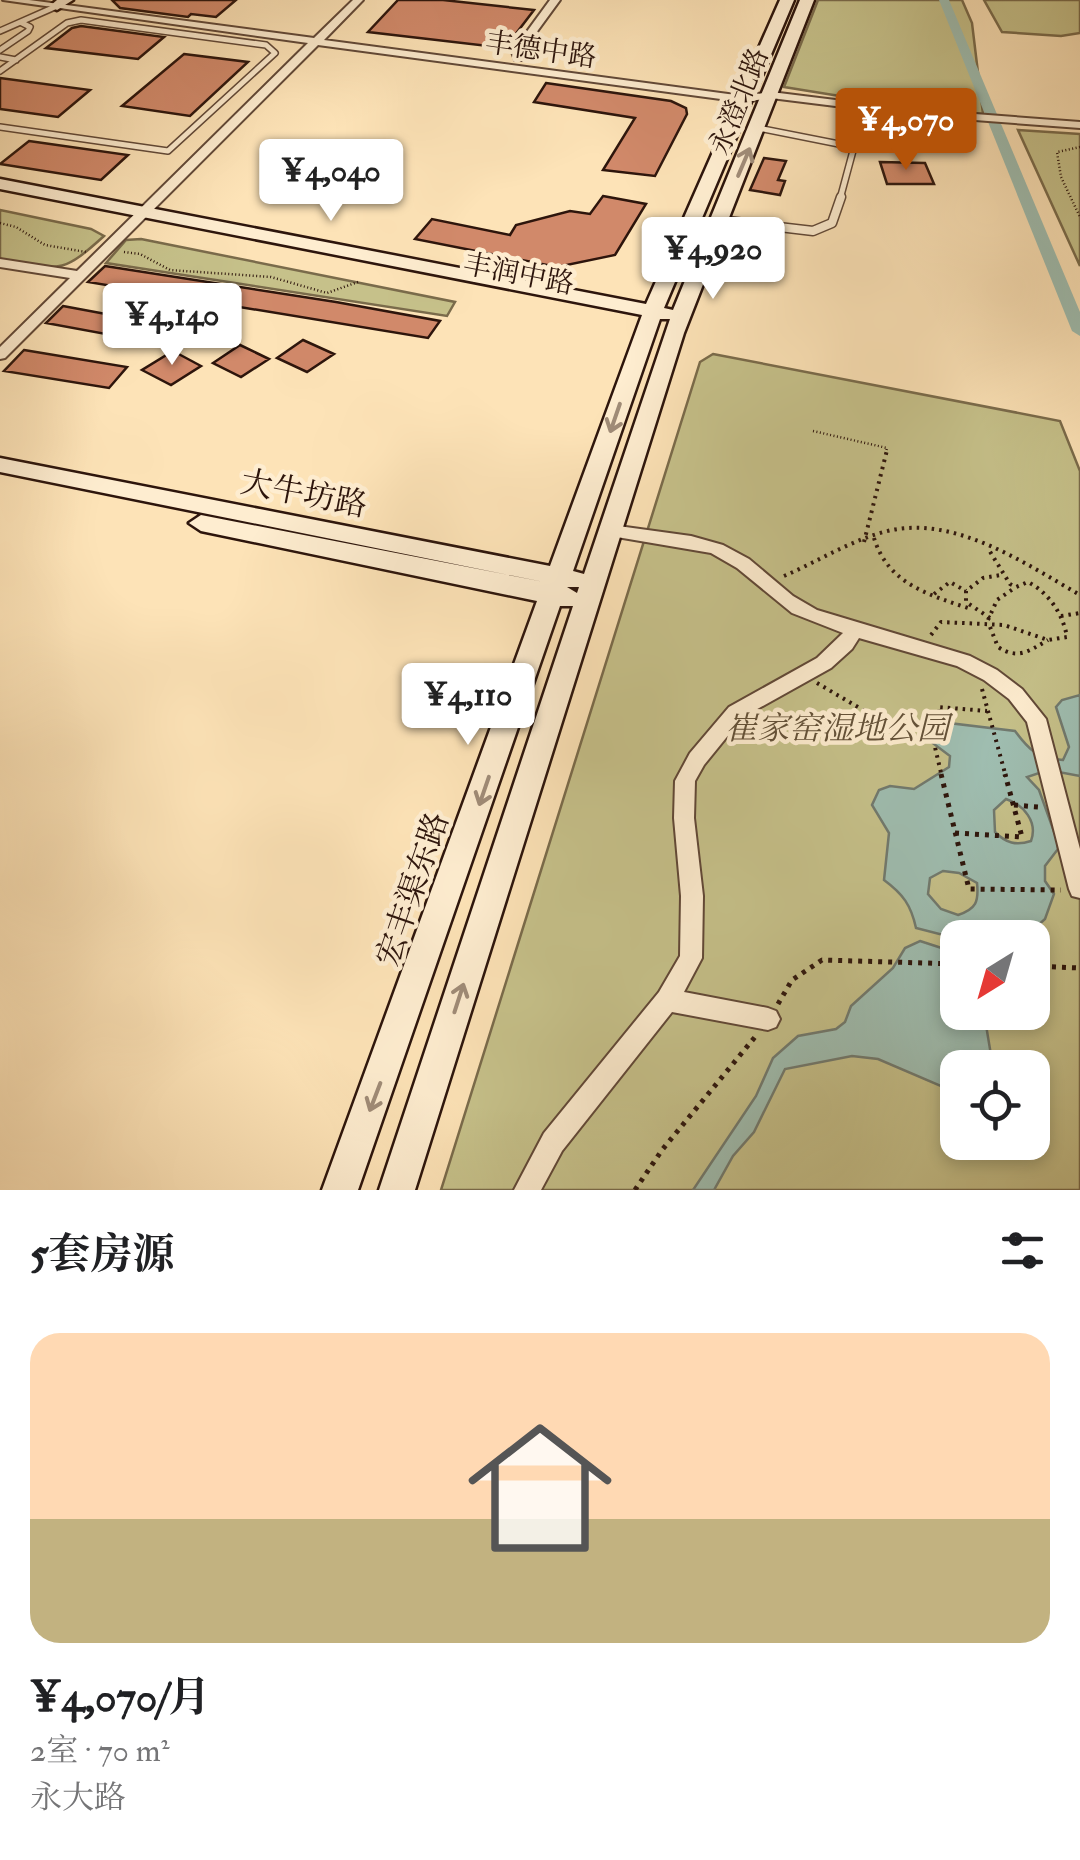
<!DOCTYPE html>
<html lang="zh">
<head>
<meta charset="utf-8">
<style>
	:root { --surface:#fff; --page:#f6f6f6; --text:#202124; --muted:#757577; --accent:#b45309 }
	body { margin:0; font-family:"IM FELL Double Pica","Noto Serif SC",serif; background:var(--page); color:var(--text); height:100vh; display:flex; flex-direction:column; font-size:38px; white-space:nowrap }
	* { box-sizing:border-box; margin:0 }
	p { font-size:32px; color:var(--muted) }
	.icon { flex:none; width:55px; height:55px; fill:none; stroke:currentColor; stroke-width:2; stroke-linecap:round; stroke-linejoin:round }
	.map { position:relative; height:1190px; overflow:hidden }
	.drawer { display:flex; flex-direction:column; background:var(--surface); flex:1 }
	.drawer>* { flex:none }
	.needle { width:65px; rotate:217deg }
	.controls { position:absolute; left:940px; top:920px; display:grid; gap:20px }
	.controls a { display:grid; place-items:center; width:110px; height:110px; border-radius:20px; background:var(--surface); box-shadow:0 5px 15px #0003; font-size:50px }
	.price { position:absolute; translate:-50% -85px; padding:0 22px; border-radius:10px; background:#fff; color:#222; font-size:32px; line-height:65px; filter:drop-shadow(0 2px 5px #0008) }
	.price::after { content:''; position:absolute; left:50%; top:60px; width:30px; height:22px; margin-left:-15px; background:inherit; clip-path:polygon(0 0,100% 0,50% 100%) }
	.price.current { background:var(--accent); color:#fff }
	ul { padding:0; list-style:none }
	li { display:grid; align-content:center; gap:20px; height:530px; padding:0 30px }
	li span { display:grid; place-items:center; height:310px; border-radius:30px; color:#555 }
	li>.icon { margin-inline-start:auto }
	span .icon { width:180px; height:180px; fill:#fffc; stroke-width:1 }
	li b { font-size:42px }
	h2 { display:flex; justify-content:space-between; align-items:center; height:120px; padding:0 30px; font-size:42px }
	.map>svg:first-child { display:block }
	.green { fill:#c6c18a; stroke:#7a6b4b; stroke-width:2.5; fill-rule:evenodd }
	.water { fill:#9fbeb1; stroke:#717a6f; stroke-width:2.5; fill-rule:evenodd }
	.lines { fill:none; stroke-linecap:round; stroke-linejoin:round }
	.canal { fill:#9fbeb1; fill-rule:evenodd }
	.building { fill:#d1896a; stroke:#2d150c; stroke-width:2.5 }
	.lane-far1-casing { stroke:#614837; stroke-width:8 }
	.lane-casing { stroke:#614837; stroke-width:11 }
	.street-casing { stroke:#614837; stroke-width:4 }
	.secondary-casing { stroke:#2d150c; stroke-width:5 }
	.path-far2 { stroke:#2d150c; stroke-width:2.5; stroke-dasharray:1 2.5; stroke-linecap:butt }
	.path-far1 { stroke:#2d150c; stroke-width:4; stroke-dasharray:2.5 5; stroke-linecap:butt }
	.path { stroke:#2d150c; stroke-width:5; stroke-dasharray:4 6; stroke-linecap:butt }
	.lane-far1 { stroke:#feedd0; stroke-width:5 }
	.lane { stroke:#feedd0; stroke-width:8 }
	.street { fill:#feedd0; fill-rule:evenodd }
	.secondary { fill:#feedd0; fill-rule:evenodd }
	.oneway { stroke:#a08c78 }
	.labels { text-anchor:middle; stroke-width:9; stroke-linejoin:round; paint-order:stroke }
	.far-street-label { font-size:28px; fill:#2d150c; stroke:#feedd0 }
	.street-label { font-size:32px; fill:#2d150c; stroke:#feedd0 }
	.park-label { font-size:32px; font-style:italic; fill:#635138; stroke:#feedd0 }
</style>
</head>
<body>
<div class="map">
<svg width="1080" height="1190" viewBox="0 0 1080 1190">
	<rect width="100%" height="100%" fill="#fde3b7"/>
	<filter id="stains"><feTurbulence type="fractalNoise" baseFrequency=".002" numOctaves="4"/><feColorMatrix values="0 0 0 0 .2 0 0 0 0 .09 0 0 0 0 .02 0 0 0 .5 -.17"/></filter>
	<radialGradient id="worn" r=".72"><stop offset=".6" stop-color="#630" stop-opacity="0"/><stop offset="1" stop-color="#630" stop-opacity=".3"/></radialGradient>
	<path class="green" d="M818,0H962L972,23L983,114L920,109L784,87Z
		M984,0H1080V33L1061,36L1002,32Z
		M1018,130L1080,134V266Z
		M0,210L91,229L104,236C59,277 58,269 0,259Z
		M141,239L455,302L447,316L106,263L126,240Z
		M713,354L1060,421L1080,471V1190H441L700,362ZM958,938H1032V1012H958ZM958,1068H1032V1142H958Z"/>
	<path class="water" d="M1080,695V776L1048,770L1027,777L1039,790L1057,840L1058,849L1045,866V881L1054,894L1045,919L1034,929L992,926L951,937L916,928C911,905 903,894 884,880L889,833L872,805L879,790L890,786L914,789L949,767L950,756L922,735L916,725L940,727V722L1015,731C1030,751 1037,758 1063,760L1069,747L1056,707L1062,700ZM1006,799C1024,805 1038,822 1031,841C1016,846 1006,843 995,832L994,810ZM943,871L959,873L977,883C979,902 976,909 958,915L941,909L928,894L930,878Z
		M920,941L957,953L958,1012L984,1013L993,1067L958,1068L957,1093L878,1059L852,1056L785,1069L754,1132L733,1156L714,1190H693L756,1096L773,1058L798,1036L836,1029L845,1022L851,1006L893,968L905,948Z"/>
	<g class="lines">
		<path class="canal" d="M939,0H949L1080,312V336L1072,331Z"/>
	</g>
	<path class="building" d="M112,0H236L216,17L191,14L188,17L120,8Z
		M398,0H443L534,10L505,48L368,32Z
		M81,26L164,37L138,59L46,48L72,28Z
		M184,54L248,62L190,116L122,106Z
		M0,78L90,90L58,117L0,109Z
		M546,83L671,101L686,108L687,114L655,176L603,170L635,118L534,102Z
		M29,141L128,155L101,180L0,164Z
		M764,158L786,161L778,180L785,181L780,195L750,190Z
		M880,162L925,163L934,184H887Z
		M603,196L646,204L615,255L557,267L415,239L432,219L510,235L516,225L570,211L590,214Z
		M105,266L336,302L440,321L428,338L88,282Z
		M63,306L165,325L149,342L46,323Z
		M303,340L334,354L307,372L277,358Z
		M240,345L269,359L241,377L213,363Z
		M24,350L127,367L109,388L4,371Z
		M173,351L201,366L171,385L142,370Z"/>
	<g class="lines">
		<g class="lane-far1-casing">
			<path id="lane-far1" d="M0,31L57,6
				M0,50L28,31L30,27L22,23
				M0,57L16,60
				M0,71L67,23L81,20L266,45L275,53L168,151L0,127
				M758,128L854,147L840,199"/>
		</g>
		<g class="lane-casing">
			<path id="lane" d="M720,220L813,231L832,223L841,197"/>
		</g>
		<g class="street-casing">
			<path id="street" d="M3,0H29L314,38L353,0H363L324,40L743,96L771,92L908,109L1080,122V128L908,115L771,98L743,102L318,45L5,358L0,359V347L70,278L0,267V259L77,271L308,43Z
				M550,0H560L522,52L523,60H515L512,52Z
				M611,525L691,536L723,545L749,559L793,596L817,610L970,656L997,670L1022,689L1046,719L1080,849V898L1072,896L1069,889L1027,722L1009,699L984,680L957,666L859,638L852,649L831,668L743,717L704,765L695,781L694,818L703,896L702,958L684,992L768,1008L776,1011L780,1019L776,1027L768,1030L672,1012L562,1151L541,1190H514L544,1133L659,992L680,956L681,896L674,818L675,781L690,753L729,707L817,658L843,633L792,613L737,568L711,553L605,535L603,531Z"/>
		</g>
		<g class="secondary-casing">
			<path id="secondary" d="M57,0H73L57,10L50,6Z
				M780,0H794L664,308L673,310L800,0H814L684,333L415,1190H379L573,606H560L358,1190H322L537,601L201,531L189,523L201,515L544,582L0,472V458L550,566L642,315L0,189V179L646,304ZM660,319H670L584,574L573,571ZM567,587H579L577,593Z"/>
		</g>
		<path class="path-far2" d="M1080,147L1057,152L1061,177L1080,217
			M0,223L16,227L45,245L86,252
			M124,252L140,254L170,270L271,277L327,293L358,282
			M813,431L887,448L886,452"/>
		<path class="path-far1" d="M874,538C888,584 929,595 971,609
			M864,542L887,450
			M784,576C819,561 854,538 892,530C958,517 1026,564 1080,595
			M934,594L950,582L966,591
			M1061,616L1080,613
			M990,618L966,602V591L983,578L1001,575
			M988,620L997,600L1016,587
			M990,627L998,647C1018,660 1029,651 1048,640
			M931,635L941,622L1004,625L1048,640L1067,637C1063,614 1049,593 1028,582L1016,587L1010,584L989,550
			M817,683L885,723L941,727L938,707L987,711
			M982,689L1006,777
			M930,726L942,777"/>
		<path class="path" d="M941,774L969,889L1061,890
			M1014,805L1038,807
			M955,833L1022,837L1005,774
			M1032,966L1080,968
			M778,1004L792,980L822,960L958,964
			M635,1190L662,1150L755,1037"/>
		<use href="#lane-far1" class="lane-far1"/>
		<use href="#lane" class="lane"/>
		<use href="#street" class="street"/>
		<use href="#secondary" class="secondary"/>
	</g>
	<defs><path id="oneway-shaft" d="M-6 0H5M1.5-3L5.5 0L1.5 3" fill="none" stroke-width="1.6" stroke-linecap="round" stroke-linejoin="round" transform="scale(2.5)"/></defs>
	<g class="oneway">
		<use href="#oneway-shaft" transform="translate(744 162) rotate(-67)"/>
		<use href="#oneway-shaft" transform="translate(615 418) rotate(109)"/>
		<use href="#oneway-shaft" transform="translate(484 791) rotate(109)"/>
		<use href="#oneway-shaft" transform="translate(459 998) rotate(-72)"/>
		<use href="#oneway-shaft" transform="translate(375 1097) rotate(111)"/>
	</g>
	<g class="labels">
		<g class="far-street-label">
			<text transform="translate(541 49) rotate(8)" y="10">丰德中路</text>
			<text transform="translate(738 101) rotate(-68)" y="10">永澄北路</text>
			<text transform="translate(519 273) rotate(11)" y="10">丰润中路</text>
		</g>
		<g class="street-label">
			<text transform="translate(304 493) rotate(11)" y="11">大牛坊路</text>
			<text transform="translate(412 889) rotate(-71)" y="11">宏丰渠东路</text>
		</g>
		<g class="park-label">
			<text x="837" y="739">崔家窑湿地公园</text>
		</g>
	</g>
	<rect width="100%" height="100%" filter="url(#stains)"/>
	<rect width="100%" height="100%" fill="url(#worn)"/>
</svg>
<div class="controls">
<a><svg class="needle" viewBox="-14 -14 28 28"><path d="M0-13l5 13h-10z" fill="#e53935"/><path d="M0 13l5-13h-10z" fill="#757577"/></svg></a>
<a><svg class="icon" aria-label="locate" viewBox="0 0 24 24"><circle cx="12" cy="12" r="6"/><path d="M12 2v4M12 18v4M2 12h4M18 12h4"/></svg></a>
</div>
<b class="price current" style="left:906px;top:173px">¥4,070</b>
<b class="price" style="left:331px;top:224px">¥4,040</b>
<b class="price" style="left:713px;top:302px">¥4,920</b>
<b class="price" style="left:172px;top:368px">¥4,140</b>
<b class="price" style="left:468px;top:748px">¥4,110</b>
</div>
<section class="drawer">
<h2>5套房源<svg class="icon" aria-label="filters" viewBox="0 0 24 24"><path d="M4 7h16M4 17h16"/><circle cx="9" cy="7" r="2"/><circle cx="15" cy="17" r="2"/></svg></h2>
<ul>
<li><span style="background:linear-gradient(#ffd9b3 60%,#c2b280 0)"><svg class="icon" aria-label="home" viewBox="0 0 24 24"><path d="M3 11l9-7 9 7M6 9v11h12V9"/></svg></span><div><b>¥4,070/月</b><p>2室 · 70 m²</p><p>永大路</p></div></li>
</ul>
</section>
</body>
</html>
